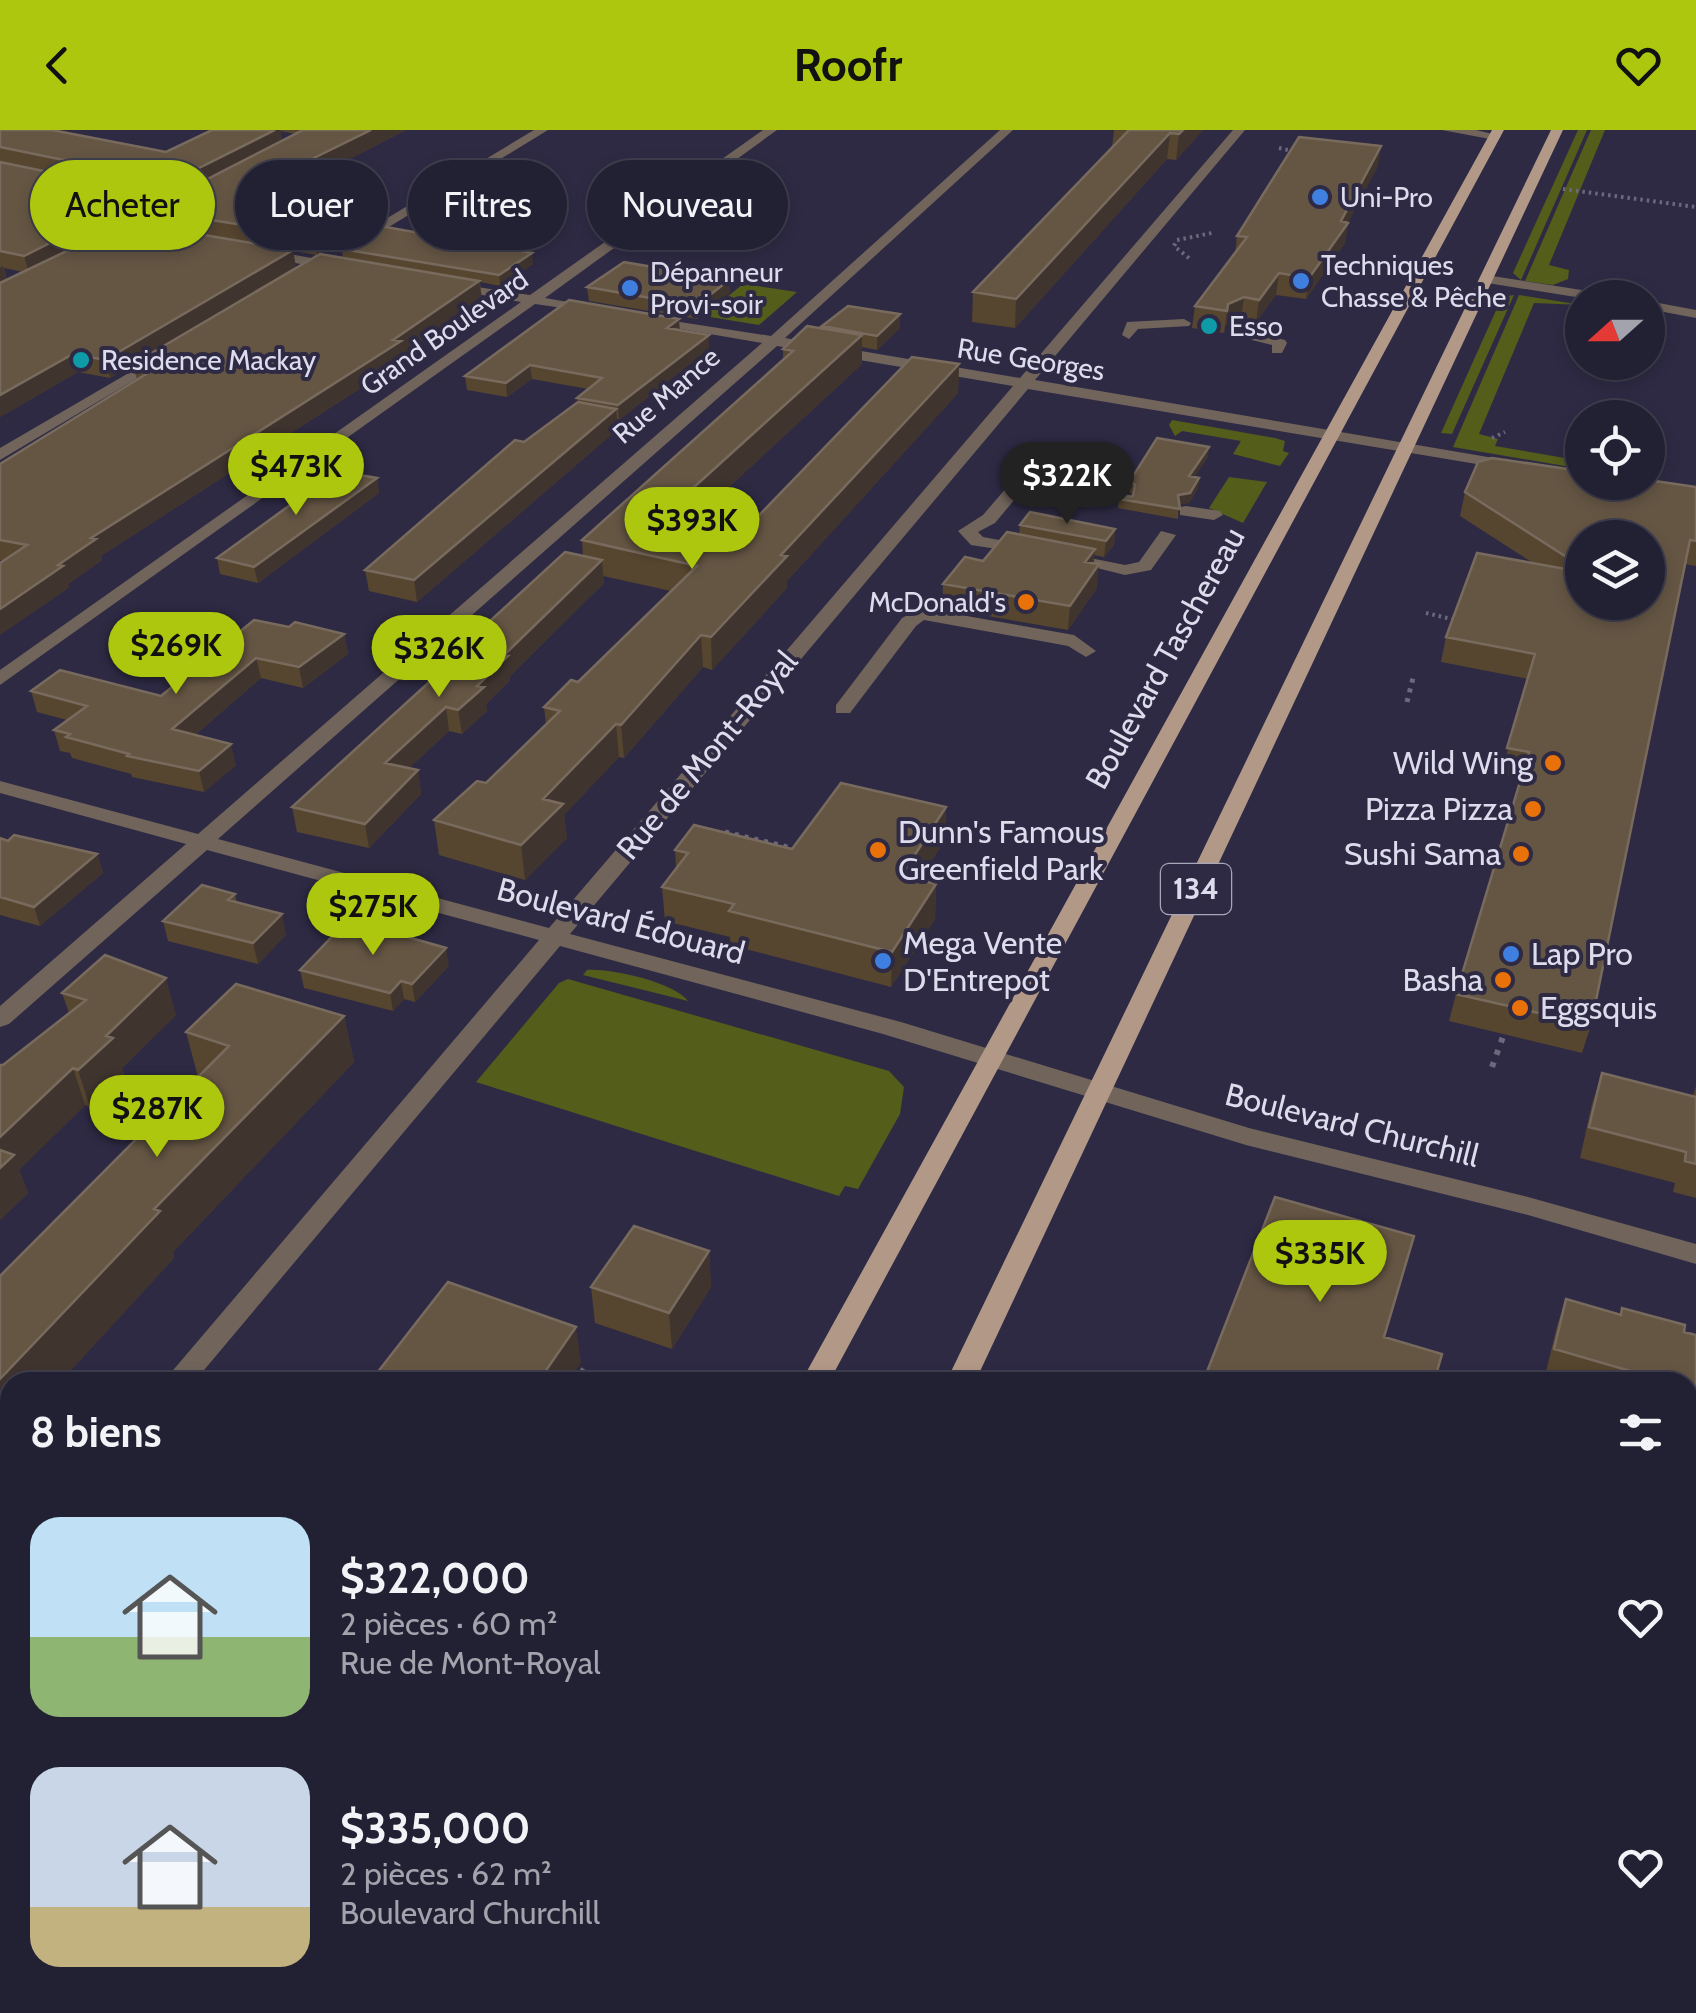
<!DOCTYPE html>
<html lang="fr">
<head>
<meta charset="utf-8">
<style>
	:root { --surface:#222033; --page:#2e2d3f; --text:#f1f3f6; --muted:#a2a3ac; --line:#3f3e4e; --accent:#adc60e }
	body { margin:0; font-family:Cabin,sans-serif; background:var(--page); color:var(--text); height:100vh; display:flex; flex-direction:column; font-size:38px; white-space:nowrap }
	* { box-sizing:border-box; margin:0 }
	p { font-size:32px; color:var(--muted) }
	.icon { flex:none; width:55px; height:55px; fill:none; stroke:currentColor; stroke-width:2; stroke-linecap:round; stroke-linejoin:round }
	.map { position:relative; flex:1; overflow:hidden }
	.drawer { position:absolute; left:0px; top:1242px; width:1698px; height:642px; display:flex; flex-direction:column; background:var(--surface); border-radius:30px 30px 0 0; box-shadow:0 5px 15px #0003,0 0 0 2px var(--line) }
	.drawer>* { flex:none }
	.banner { position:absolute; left:30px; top:30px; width:1000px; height:90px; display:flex; gap:20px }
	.needle { width:65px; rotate:249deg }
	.controls { position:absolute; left:1565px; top:150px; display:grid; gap:20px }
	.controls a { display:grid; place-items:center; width:100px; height:100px; border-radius:50%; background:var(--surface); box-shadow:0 5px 15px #0003,0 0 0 2px var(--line); font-size:50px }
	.price { position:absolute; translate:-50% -85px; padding:0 22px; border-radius:35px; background:var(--accent); color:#111; font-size:32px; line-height:65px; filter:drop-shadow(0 2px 5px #0008) }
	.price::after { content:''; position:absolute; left:50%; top:60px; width:30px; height:22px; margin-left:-15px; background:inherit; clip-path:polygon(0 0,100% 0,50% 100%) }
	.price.on { background:#222; color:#fff }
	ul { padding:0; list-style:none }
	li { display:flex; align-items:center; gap:30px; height:250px; padding:0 30px }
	li span { display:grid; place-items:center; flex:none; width:280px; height:200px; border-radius:30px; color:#555 }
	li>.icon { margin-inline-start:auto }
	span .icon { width:120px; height:120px; fill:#fffc; stroke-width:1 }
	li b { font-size:42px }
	h2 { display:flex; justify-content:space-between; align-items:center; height:120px; padding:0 30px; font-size:42px }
	.chip { padding:0 35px; border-radius:45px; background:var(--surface); box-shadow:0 5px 15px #0003,0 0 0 2px var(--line); font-size:35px; line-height:90px }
	.chip.on { background:var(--accent); color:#111 }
	header { display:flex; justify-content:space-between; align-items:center; height:130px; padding:0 30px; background:var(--accent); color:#111; font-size:45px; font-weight:700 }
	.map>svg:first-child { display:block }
	.green { fill:#545d1a }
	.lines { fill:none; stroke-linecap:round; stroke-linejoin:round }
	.path-far2 { stroke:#6b687f; stroke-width:4; stroke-dasharray:2.5 4; stroke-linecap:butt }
	.path-far1 { stroke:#6b687f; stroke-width:5; stroke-dasharray:4 6; stroke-linecap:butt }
	.path { stroke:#6b687f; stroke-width:6; stroke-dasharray:5 8; stroke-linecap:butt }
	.minor { fill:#70645b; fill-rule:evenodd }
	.major { fill:#b29887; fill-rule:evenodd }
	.wall { fill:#56452f; fill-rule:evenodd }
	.shaded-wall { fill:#40342f }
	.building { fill:#655644; stroke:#786b5e; stroke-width:2.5 }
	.shop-dot { fill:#3f7fe0; stroke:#2e2a44; stroke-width:4 }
	.culture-dot { fill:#0f9aa8; stroke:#2e2a44; stroke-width:4 }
	.food-dot { fill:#e8710a; stroke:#2e2a44; stroke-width:4 }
	.labels { text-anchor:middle; stroke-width:8; stroke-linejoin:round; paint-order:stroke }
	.far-poi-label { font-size:28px; fill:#dddced; stroke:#2e2a44; text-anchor:start }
	.far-street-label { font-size:28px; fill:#dddced; stroke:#2e2a44 }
	.shield { fill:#2e2a44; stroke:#a8a7ba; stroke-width:2.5 }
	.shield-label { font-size:30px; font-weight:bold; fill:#dddced }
	.street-label { font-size:32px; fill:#dddced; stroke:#2e2a44 }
	.poi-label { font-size:32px; fill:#dddced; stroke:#2e2a44; text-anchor:end }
</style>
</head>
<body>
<header><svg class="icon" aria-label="back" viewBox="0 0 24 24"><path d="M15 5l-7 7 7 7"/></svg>Roofr<svg class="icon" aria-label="heart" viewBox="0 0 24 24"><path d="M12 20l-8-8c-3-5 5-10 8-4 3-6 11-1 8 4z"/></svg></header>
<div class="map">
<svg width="1696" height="1883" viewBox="0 0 1696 1883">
	<rect width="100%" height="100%" fill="#2e2a44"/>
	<path class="green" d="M1578,0H1587L1521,150L1513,143Z
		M1591,0H1605L1549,135L1569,140L1568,149L1553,155L1525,151Z
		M743,154L797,162L759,195L704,186Z
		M1514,165L1452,304L1441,303L1502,167Z
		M1519,165L1582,175L1534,173L1479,304L1498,309L1495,316L1582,331V339L1453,317Z
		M1172,290L1275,308L1285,311L1283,321L1289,323L1280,336L1233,324L1241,311L1182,301L1175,306L1169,295Z
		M1229,347L1267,352L1243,393L1209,378Z
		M587,840C607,838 673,851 688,871L583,845Z
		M568,849L889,941L904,957L900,984L858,1059L845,1056L839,1066L476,952L559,853Z"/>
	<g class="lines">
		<path class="path-far2" d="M1279,18L1297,22
			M1563,59L1696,77
			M1189,128L1174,116L1177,110L1212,103
			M1492,308L1505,302
			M1426,483L1456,490"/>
		<path class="path-far1" d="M1407,572L1413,548
			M725,702L792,718
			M921,811L952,819
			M904,837L934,846"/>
		<path class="path" d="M1492,937L1504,904
			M575,1252L584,1239
			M676,1252L682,1242"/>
		<path class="minor" d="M534,0H548L356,117L344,114Z
			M763,0H777L545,168L597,177V183L535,174L0,555V540L521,172L444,158V152L530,165Z
			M1000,0H1013L785,208L1020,248L1233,0H1245L1035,250L1582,343L1584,352L1028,259L570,804L901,892L1249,998L1528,1067L1696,1114V1134L1528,1085L1246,1015L883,904L560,816L194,1252H163L539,810L207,720L9,894L0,897V876L186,714L0,663V651L198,704L762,213L646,193L641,192V186L771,206ZM777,216L1013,256L549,798L218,709Z
			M1442,0H1476L1501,6L1495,10Z
			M261,119L340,133L347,137L340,141L256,126V120Z
			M1486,145L1607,164L1614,168H1582L1481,152L1479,149Z
			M1648,171L1696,180V188L1648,179Z
			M1184,189L1191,193L1189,196L1138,199L1129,209L1122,205L1127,192Z
			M1233,197L1285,210L1287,213L1282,223H1272V215L1228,204V198Z
			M163,223L168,224V230L0,330V318Z
			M1117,326L1125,331L1105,360L1130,365V373L1088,367L1086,363L1111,328Z
			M1026,335L1040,339L995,393L978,402L983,407L1036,417V425L971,415L958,401L983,385Z
			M1186,376L1220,381L1223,385L1214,390L1180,385V377Z
			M1161,401L1176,405L1151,440L1125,445L1061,429L1070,424L1125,435L1139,432Z
			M921,478L1074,505L1096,521L1086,527L1068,516L924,490L916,496L850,583H836V575L902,488Z
			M10,1431V1465L0,1469V1434Z"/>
		<path class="major" d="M1492,0H1504L829,1252H801Z
			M1551,0H1563L975,1252H946Z
			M454,1875H494L491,1883H451Z
			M645,1875H684L681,1883H642Z"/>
	</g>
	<path class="wall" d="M0,0L166,22L212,0H406L334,37L336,49L299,68L335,73L336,82L356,102L317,125L299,122L296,106L274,116L296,137L343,128L342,119L533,134L500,156L480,152L482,169L403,224L404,230L101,426L102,430L68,454L69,458L0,430V334L137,250L133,234L110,248L78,242L0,287ZM280,1L296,4L282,11ZM149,63L171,68L152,78ZM147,82L150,96L129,92ZM4,138L23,142L7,150Z
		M1114,0H1203L1176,30L1167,29L1015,198L972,192L973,162L1112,17Z
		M1378,36L1348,92L1345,113L1306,169L1276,165L1256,192L1241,189L1225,196L1224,203L1192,198L1195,176L1235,124L1237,106Z
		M729,150L730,163L697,189L589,171L587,157Z
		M822,196L900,198L877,220L862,217V234L689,394L740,405L959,234L958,263L787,451V458L712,540L703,537L624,628L619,627L564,685L567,708L525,750L439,725L434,690L486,653L546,594L544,577L578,552L671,461L603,446L604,453L510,546V550L486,574L487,581L462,604L449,601L409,638L418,640L421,664L369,718L297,702L292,677L478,508L477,503L583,426L582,410L783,229V219L822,199Z
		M680,200L709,219L619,290L617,289L618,299L417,472L369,461L365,440L524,312L578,272L577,268L588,259L532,249L507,267L467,260L465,246Z
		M1208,327L1194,347L1199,348L1198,358L1189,373L1179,374L1178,389L1118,378L1119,369L1133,366L1129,361L1130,351Z
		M377,348L379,363L258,453L220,444L217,428Z
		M1696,357V436L1685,434L1591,895L1582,923L1449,891L1456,864L1521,648L1501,644L1528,549L1441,532L1446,507L1533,433L1460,386L1465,362ZM1582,408L1648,472H1582Z
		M1020,395L1115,399L1114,415L1104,427L1094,425V433L1097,458L1068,500L942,478L943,454L983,431L1019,405Z
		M289,497L344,504L348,524L303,558L261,548L195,605L236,635L204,662L132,647L131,644L72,628L70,623L60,621L54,600L67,590L37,582L31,561L161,566Z
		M946,677L945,710L919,750L936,754L935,789L891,857L730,815V807L665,791L662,757L676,739L675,720L792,719Z
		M0,708L97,724L103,743L40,796L0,785Z
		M235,764L237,773L286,805L258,834L168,811L163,791Z
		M449,836L415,872L404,869L393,881L304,858L300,840Z
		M236,854L344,886L354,932L173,1122L174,1128L60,1252H10V1307L0,1318V1146L198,947L186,902Z
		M62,863L176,885L122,938L124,945L90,977L85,975L19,1040L28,1063L0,1090V935H3L69,883Z
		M1602,943L1693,966L1696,956V1068L1673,1062L1675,1053L1580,1028L1592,974Z
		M709,1121L711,1157L672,1219L595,1193L591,1157Z
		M1566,1169L1620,1184L1622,1178L1696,1205V1292L1688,1289V1252H1566L1545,1246L1557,1196Z
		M0,1611L10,1616V1736L0,1732Z
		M1621,1875H1688L1696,1883H1624V1877Z"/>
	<path class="shaded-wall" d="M275,0H280L283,13L174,69L171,52Z
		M371,0H406L334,37L336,49L274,81L271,64L312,29Z
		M1183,0H1203L1176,30L1179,4Z
		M1170,3L1167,29L1015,198L1016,169Z
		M1381,16L1378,36L1347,95L1348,93L1345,113L1306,169L1309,148Z
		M149,63L153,80H147V82L29,143L24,126Z
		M335,73L338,91L323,79Z
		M312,79L315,97L296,104V106L272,117L269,99Z
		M353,84L356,102L317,125L314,107Z
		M293,120L296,137L110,248L105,230Z
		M532,123L533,134L500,156L499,145Z
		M3,136L8,154L0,159V138Z
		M1279,143L1276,165L1256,192L1259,170Z
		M729,150L730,163L697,189L696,176Z
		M479,151L482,169L403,224L404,230L101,426L102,430L68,454L69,458L0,505V479L58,435L91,408L393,210Z
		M1244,167L1241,189L1225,196L1228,174Z
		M900,184V198L877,220V206Z
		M679,189L680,203L667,198Z
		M709,205V219L619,290L618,275Z
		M862,205V234L662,419L660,388Z
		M73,224L78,242L0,287V265Z
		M959,234L958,263L787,451V458L712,540L711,507L781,425Z
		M530,235L532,249L507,267L506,253Z
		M616,279L618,299L417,472L414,450Z
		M1209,317L1208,327L1188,356L1189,346Z
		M377,348L379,363L258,453L254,437Z
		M1199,348L1198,358L1189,373L1177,375L1178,365Z
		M1115,399L1114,415L1104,427L1106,411Z
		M1095,419L1093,443L1085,432Z
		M602,430L604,453L510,546V550L486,574L487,581L462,604L458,580L477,556L503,526Z
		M1099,434L1097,458L1068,500L1070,476Z
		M344,504L348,524L303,558L299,537Z
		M701,505L703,537L624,628L621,595Z
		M256,528L261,548L177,620L172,599Z
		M446,577L449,601L389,657L385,633Z
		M616,594L619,627L564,685L567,708L525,750L521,715L543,669Z
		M231,614L236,635L204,662L199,641Z
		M418,640L421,664L369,718L365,694Z
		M946,677L945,710L900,780L901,746Z
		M97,724L103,743L40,796L34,777Z
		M936,754L935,789L891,857L892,822Z
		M282,784L286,805L258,834L253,813Z
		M446,818L449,836L415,872L412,854Z
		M166,848L176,885L122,938L124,945L90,977L78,940L106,906Z
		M401,851L404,869L393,881L390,863Z
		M344,886L354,932L173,1122L174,1128L60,1252H10V1307L0,1318V1249L154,1079Z
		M73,938L85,975L19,1040L28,1063L0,1090V1007Z
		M709,1121L711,1157L672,1219L669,1183Z
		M576,1197L581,1233L568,1252H538Z"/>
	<path class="building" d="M0,0H52L166,22L212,0H275L171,52L0,17Z
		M303,0H371L312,29L333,32L271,64L335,73L323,79L353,84L314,107L296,104L320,88L312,79L269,99L147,80Z
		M1129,0H1183L1179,4L1170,3L1016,169L973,162Z
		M1299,7L1381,16L1341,91L1348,93L1309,148L1279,143L1259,170L1244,167L1228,174L1227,181L1195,176L1247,107L1237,106Z
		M0,32L149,63L24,126L0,121Z
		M127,92L293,120L105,230L73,224L0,265V153Z
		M380,96L532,123L499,145L342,119Z
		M320,124L479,151L393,210L401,211L91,408L96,409L58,435L63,436L0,479V433L27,415L0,410V334L156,238L133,234Z
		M624,132L729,150L696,176L587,157Z
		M569,170L679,189L667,198L709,205L618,275L577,268L602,248L530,235L506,253L465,246Z
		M848,176L900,184L877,206L822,196Z
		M807,196L862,205L660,388L740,405L912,227L959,234L781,425L787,426L711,507L701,505L621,595L616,594L543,669L563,674L521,715L434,690L477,651L486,653L560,581L544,577L571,550L578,552L697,436L582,410L793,221L783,219Z
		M578,272L616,279L414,450L365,440L515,310L524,312Z
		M1157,308L1209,317L1189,346L1199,348L1190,363L1178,365L1180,379L1119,369L1133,366L1135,355L1130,351Z
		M1492,328L1582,341V352H1648V350L1696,357V411L1690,410L1591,895L1456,864L1529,622L1507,618L1535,524L1446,507L1477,423L1582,442V472H1648V408H1582V437L1465,362L1478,332Z
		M337,341L377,348L254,437L217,428Z
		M1030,382L1115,399L1106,411L1020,395Z
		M1007,402L1095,419L1085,432L1099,434L1070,476L943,454L965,427L983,431Z
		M565,422L602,430L503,526H508L477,556L484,557L458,580L446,577L385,633L418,640L365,694L292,677L482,504L477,503Z
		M254,490L289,497L295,492L344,504L299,537L256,528L172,599L231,614L199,641L127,626L129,624L66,607L70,604L54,600L87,576L31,561L60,540L161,566Z
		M841,653L946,677L901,746L936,754L892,822L729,781L734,774L662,757L688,723L675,720L694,695L792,719Z
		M14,705L97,724L34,777L0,767V708L8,711Z
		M202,755L235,764L228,770L282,784L253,813L163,791Z
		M348,790L446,818L412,854L401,851L390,863L300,840Z
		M105,825L166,848L106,906L113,908L78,940L73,938L0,1007V935H3L86,870L62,863Z
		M236,854L344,886L154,1079L160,1081L0,1249V1146L229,916L186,902Z
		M1602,943L1696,967V1034L1685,1031L1686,1022L1589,997Z
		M0,1020L14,1025L0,1038Z
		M1275,1067L1414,1106L1384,1207L1442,1224L1434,1252H1203Z
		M634,1096L709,1121L669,1183L591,1157Z
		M448,1152L576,1197L538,1252H370Z
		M1566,1169L1621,1185L1622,1178L1685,1195L1684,1202L1696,1205V1261L1688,1258V1252H1668L1554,1219Z
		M1688,1346L1696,1349V1883H1631L1632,1875H1688Z
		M0,1611L10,1616V1711L0,1706Z
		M0,1868L10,1873V1875H13L29,1883H0Z
		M110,1875H129L145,1883H104Z"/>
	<g class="shop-dot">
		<circle cx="1320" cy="67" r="10"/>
		<circle cx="1301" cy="151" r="10"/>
		<circle cx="630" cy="158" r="10"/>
		<circle cx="1511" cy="824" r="10"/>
		<circle cx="883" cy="831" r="10"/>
	</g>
	<g class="culture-dot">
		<circle cx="1209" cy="196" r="10"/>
		<circle cx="81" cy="230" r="10"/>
	</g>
	<g class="food-dot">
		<circle cx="1026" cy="472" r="10"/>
		<circle cx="1553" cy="633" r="10"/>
		<circle cx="1533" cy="679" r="10"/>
		<circle cx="878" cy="720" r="10"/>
		<circle cx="1521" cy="724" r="10"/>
		<circle cx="1503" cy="850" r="10"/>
		<circle cx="1520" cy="878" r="10"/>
	</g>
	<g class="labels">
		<g class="far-poi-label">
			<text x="1340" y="77">Uni-Pro</text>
			<text x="1321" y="145">Techniques<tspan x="1321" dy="32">Chasse &amp; Pêche</tspan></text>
			<text x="650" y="152">Dépanneur<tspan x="650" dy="32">Provi-soir</tspan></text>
			<text x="1229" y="206">Esso</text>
			<text x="101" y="240">Residence Mackay</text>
			<text x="1006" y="482" text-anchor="end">McDonald's</text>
		</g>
		<g class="far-street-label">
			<text transform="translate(444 202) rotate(-35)" y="10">Grand Boulevard</text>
			<text transform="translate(1031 229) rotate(9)" y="10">Rue Georges</text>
			<text transform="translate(666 265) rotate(-41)" y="10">Rue Mance</text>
		</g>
		<rect class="shield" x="1161" y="734" width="70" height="50" rx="8"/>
		<g class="shield-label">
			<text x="1196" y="769">134</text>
		</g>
		<g class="street-label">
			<text transform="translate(1165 528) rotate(-61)" y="11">Boulevard Taschereau</text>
			<text transform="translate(707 625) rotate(-50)" y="11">Rue de Mont-Royal</text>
			<text transform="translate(621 791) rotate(15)" y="11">Boulevard Édouard</text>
			<text transform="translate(1352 995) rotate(14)" y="11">Boulevard Churchill</text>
		</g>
		<g class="poi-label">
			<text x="1533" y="644">Wild Wing</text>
			<text x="1513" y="690">Pizza Pizza</text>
			<text x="898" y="713" text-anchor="start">Dunn's Famous<tspan x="898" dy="37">Greenfield Park</tspan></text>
			<text x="1501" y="735">Sushi Sama</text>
			<text x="903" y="824" text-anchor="start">Mega Vente<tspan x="903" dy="37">D'Entrepot</tspan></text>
			<text x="1531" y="835" text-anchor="start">Lap Pro</text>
			<text x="1483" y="861">Basha</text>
			<text x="1540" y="889" text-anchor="start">Eggsquis</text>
		</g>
	</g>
</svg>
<div class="controls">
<a><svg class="needle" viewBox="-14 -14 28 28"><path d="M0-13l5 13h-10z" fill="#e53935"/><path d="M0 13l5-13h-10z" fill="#a2a3ac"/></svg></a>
<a><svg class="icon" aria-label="locate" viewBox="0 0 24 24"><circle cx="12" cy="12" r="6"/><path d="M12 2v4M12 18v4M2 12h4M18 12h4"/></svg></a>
<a><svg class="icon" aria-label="layers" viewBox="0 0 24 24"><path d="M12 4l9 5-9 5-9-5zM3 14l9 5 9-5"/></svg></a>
</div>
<b class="price" style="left:296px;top:388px">$473K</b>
<b class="price on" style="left:1067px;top:397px">$322K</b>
<b class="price" style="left:692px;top:442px">$393K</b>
<b class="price" style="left:176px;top:567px">$269K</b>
<b class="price" style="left:439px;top:570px">$326K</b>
<b class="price" style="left:373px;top:828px">$275K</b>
<b class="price" style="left:157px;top:1030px">$287K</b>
<b class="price" style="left:1320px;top:1175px">$335K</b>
<div class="banner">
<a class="chip on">Acheter</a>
<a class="chip">Louer</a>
<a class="chip">Filtres</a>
<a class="chip">Nouveau</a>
</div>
<section class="drawer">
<h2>8 biens<svg class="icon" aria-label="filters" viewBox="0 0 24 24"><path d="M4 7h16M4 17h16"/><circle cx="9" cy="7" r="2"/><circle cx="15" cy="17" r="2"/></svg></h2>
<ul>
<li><span style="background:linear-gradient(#bfe0f5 60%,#8fb573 0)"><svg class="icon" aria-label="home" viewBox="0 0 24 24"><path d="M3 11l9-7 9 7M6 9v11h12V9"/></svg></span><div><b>$322,000</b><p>2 pièces · 60 m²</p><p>Rue de Mont-Royal</p></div><svg class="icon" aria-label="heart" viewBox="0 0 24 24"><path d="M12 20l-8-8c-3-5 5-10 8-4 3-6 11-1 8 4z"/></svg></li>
<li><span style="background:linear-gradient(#c9d6e8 70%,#c2b280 0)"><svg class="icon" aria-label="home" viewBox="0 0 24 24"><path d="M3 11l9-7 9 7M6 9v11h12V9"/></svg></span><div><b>$335,000</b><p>2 pièces · 62 m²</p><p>Boulevard Churchill</p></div><svg class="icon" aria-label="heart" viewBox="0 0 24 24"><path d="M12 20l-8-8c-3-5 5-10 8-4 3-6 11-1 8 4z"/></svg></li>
</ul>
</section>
</div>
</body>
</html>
